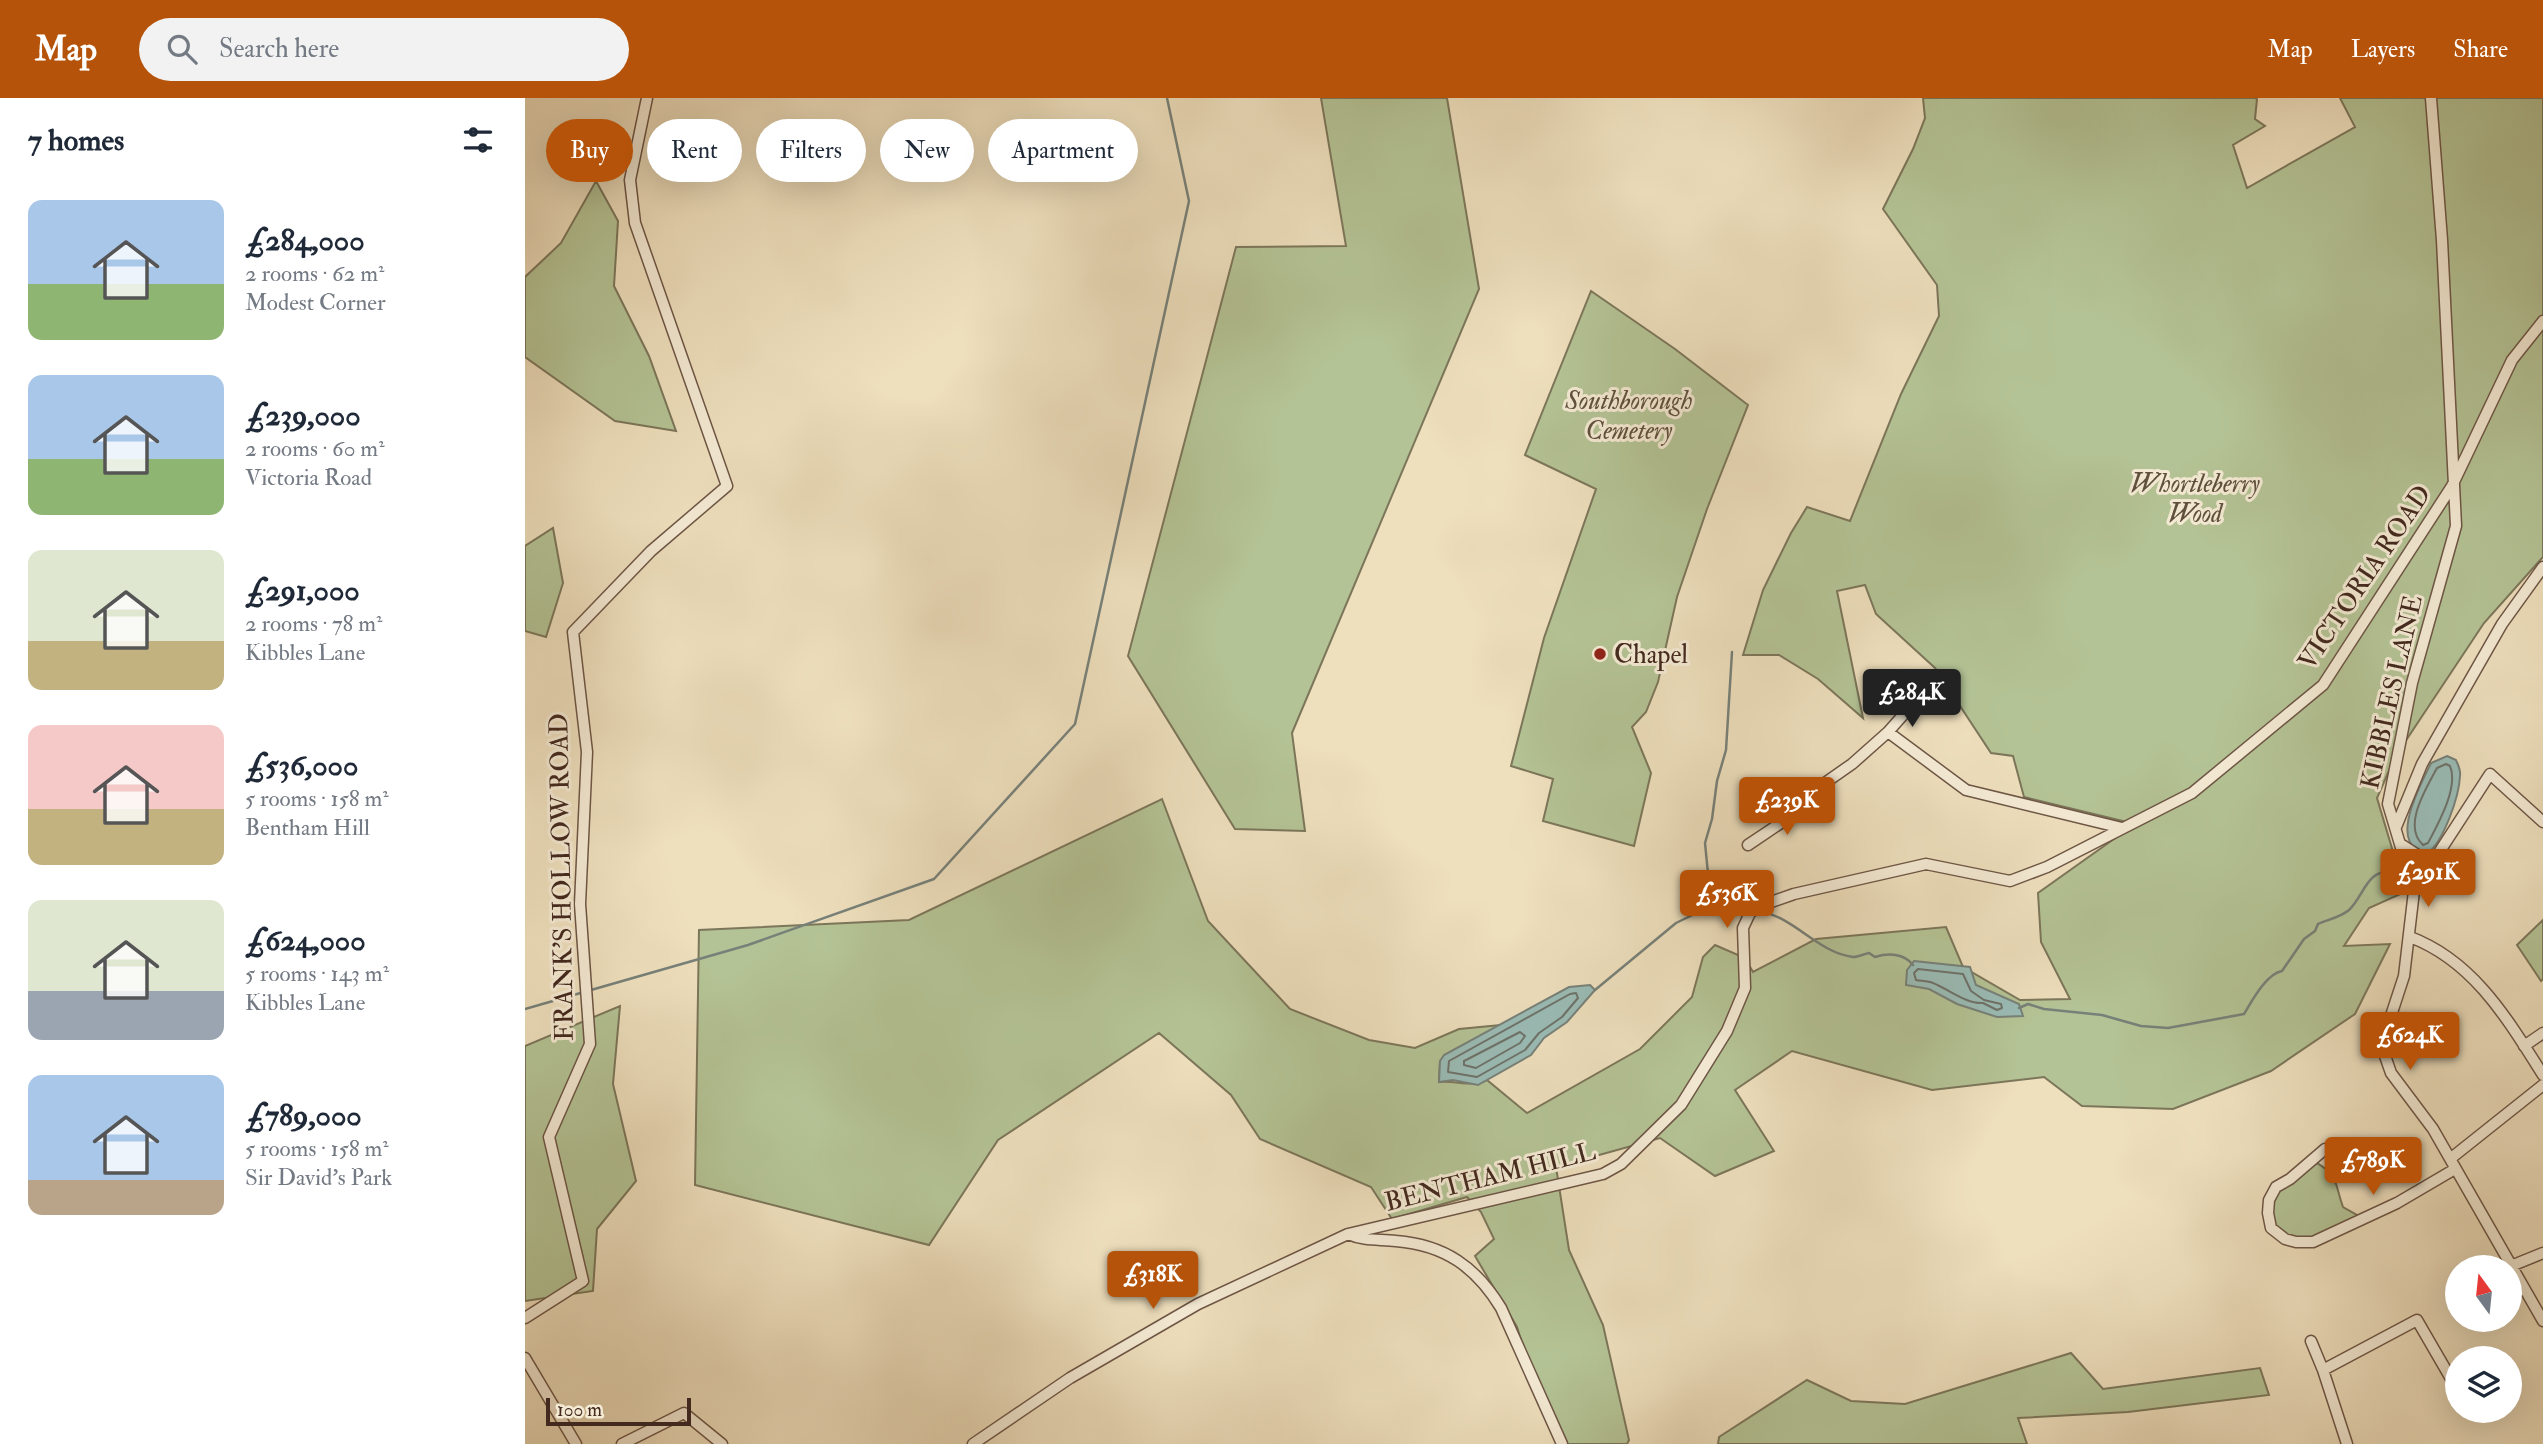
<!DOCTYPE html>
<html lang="en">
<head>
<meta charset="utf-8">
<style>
	:root { --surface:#fff; --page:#f2f2f3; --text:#1f2937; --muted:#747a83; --accent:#b45309 }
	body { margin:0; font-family:"IM FELL Double Pica",serif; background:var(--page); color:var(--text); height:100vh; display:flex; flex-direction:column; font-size:26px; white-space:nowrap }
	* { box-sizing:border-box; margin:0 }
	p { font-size:23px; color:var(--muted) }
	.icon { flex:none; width:38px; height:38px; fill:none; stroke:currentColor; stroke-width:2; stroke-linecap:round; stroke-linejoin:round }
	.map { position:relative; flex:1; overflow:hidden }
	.sheet { display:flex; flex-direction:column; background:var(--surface); width:525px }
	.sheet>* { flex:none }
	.hud { position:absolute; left:21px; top:21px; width:665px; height:63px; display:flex; gap:14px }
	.needle { width:46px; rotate:345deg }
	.buttons { position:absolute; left:1920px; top:1157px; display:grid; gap:14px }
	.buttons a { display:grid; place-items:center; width:77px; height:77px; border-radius:50%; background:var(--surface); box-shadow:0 7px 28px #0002; font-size:35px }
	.scale { position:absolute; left:21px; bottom:18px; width:145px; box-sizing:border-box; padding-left:7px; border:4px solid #43291e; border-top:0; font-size:19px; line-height:24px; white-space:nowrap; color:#43291e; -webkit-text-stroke:5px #f4ead4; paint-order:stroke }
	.price { position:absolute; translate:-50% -60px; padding:0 16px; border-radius:7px; background:var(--accent); color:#fff; font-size:23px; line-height:46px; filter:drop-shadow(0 2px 4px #0008) }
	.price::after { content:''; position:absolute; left:50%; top:42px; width:21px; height:16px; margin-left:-10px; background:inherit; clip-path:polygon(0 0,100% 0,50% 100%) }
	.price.current { background:#222; color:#fff }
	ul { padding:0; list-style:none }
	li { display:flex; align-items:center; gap:21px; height:175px; padding:0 28px }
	li span { display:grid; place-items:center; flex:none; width:196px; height:140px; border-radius:14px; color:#555 }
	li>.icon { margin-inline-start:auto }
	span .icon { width:84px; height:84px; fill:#fffc; stroke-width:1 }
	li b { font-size:30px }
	h2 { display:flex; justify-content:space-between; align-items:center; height:84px; padding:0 28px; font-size:30px }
	.pill { padding:0 24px; border-radius:32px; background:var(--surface); box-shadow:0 7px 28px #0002; font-size:24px; line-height:63px }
	.pill.current { background:var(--accent); color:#fff }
	header { display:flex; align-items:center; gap:42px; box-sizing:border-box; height:98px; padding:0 35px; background:var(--accent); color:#fff }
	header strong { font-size:33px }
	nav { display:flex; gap:38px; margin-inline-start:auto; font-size:24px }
	.search { width:490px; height:63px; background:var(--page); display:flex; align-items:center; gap:18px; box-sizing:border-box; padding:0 24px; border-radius:38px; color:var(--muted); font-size:26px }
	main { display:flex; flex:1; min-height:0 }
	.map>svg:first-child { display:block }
	.green { fill:#b4c395; stroke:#7c765a; stroke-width:2 }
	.water { fill:#9abcb6; stroke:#778179; stroke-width:2 }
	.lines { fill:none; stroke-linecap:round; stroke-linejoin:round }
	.shore { stroke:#6e726a; stroke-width:2 }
	.stream { stroke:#778179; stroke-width:2.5 }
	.minor-casing { stroke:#6e5646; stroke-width:13 }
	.minor { stroke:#f4ead4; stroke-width:10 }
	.poi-dot { fill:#8f2418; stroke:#f4ead4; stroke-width:2.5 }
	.labels { text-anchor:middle; stroke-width:6; stroke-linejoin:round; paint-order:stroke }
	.park-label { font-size:26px; font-style:italic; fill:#5f503c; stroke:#f4ead4 }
	.street-label { font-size:26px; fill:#43291e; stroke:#f4ead4 }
	.poi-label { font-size:26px; fill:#43291e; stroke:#f4ead4; text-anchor:start }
</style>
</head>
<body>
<header>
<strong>Map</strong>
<div class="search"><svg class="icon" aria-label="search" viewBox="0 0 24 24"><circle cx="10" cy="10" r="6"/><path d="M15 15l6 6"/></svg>Search here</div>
<nav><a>Map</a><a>Layers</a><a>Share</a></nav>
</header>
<main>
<section class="sheet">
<h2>7 homes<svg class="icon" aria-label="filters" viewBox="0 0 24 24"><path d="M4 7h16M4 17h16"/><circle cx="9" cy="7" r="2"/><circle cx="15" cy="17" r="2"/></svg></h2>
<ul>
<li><span style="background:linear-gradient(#a9c7e8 60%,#8fb573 0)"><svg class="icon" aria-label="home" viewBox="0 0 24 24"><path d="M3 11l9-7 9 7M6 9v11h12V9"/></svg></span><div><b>£284,000</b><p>2 rooms · 62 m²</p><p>Modest Corner</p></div></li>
<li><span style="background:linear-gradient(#a9c7e8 60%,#8fb573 0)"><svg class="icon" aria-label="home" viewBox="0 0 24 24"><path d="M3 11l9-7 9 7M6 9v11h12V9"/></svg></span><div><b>£239,000</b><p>2 rooms · 60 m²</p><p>Victoria Road</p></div></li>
<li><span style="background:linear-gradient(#dfe7d0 65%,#c2b280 0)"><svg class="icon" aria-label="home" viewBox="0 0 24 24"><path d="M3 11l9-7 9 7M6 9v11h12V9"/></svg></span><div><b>£291,000</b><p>2 rooms · 78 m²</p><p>Kibbles Lane</p></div></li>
<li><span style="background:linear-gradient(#f6c9c9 60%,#c2b280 0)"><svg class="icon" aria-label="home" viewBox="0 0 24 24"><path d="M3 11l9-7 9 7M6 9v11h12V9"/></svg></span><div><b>£536,000</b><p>5 rooms · 158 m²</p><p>Bentham Hill</p></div></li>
<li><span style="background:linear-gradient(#dfe7d0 65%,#9aa5b1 0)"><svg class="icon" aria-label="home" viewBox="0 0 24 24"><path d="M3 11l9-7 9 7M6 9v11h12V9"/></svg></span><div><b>£624,000</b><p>5 rooms · 143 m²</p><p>Kibbles Lane</p></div></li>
<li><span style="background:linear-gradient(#a9c7e8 75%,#b9a48a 0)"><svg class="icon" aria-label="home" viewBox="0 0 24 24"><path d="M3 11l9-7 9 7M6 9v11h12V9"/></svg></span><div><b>£789,000</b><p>5 rooms · 158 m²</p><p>Sir David's Park</p></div></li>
</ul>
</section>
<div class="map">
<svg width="2018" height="1346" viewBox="0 0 2018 1346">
	<rect width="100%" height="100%" fill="#eedfbd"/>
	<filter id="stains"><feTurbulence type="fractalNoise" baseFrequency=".00286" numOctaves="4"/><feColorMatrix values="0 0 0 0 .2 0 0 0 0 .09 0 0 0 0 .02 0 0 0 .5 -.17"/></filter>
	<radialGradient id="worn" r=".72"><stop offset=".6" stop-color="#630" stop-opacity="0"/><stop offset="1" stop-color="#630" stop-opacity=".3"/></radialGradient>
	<path class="green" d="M796,0H922L954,191L767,635L780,733L710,731L603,558L711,149L821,148Z
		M1398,0H1730L1732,1L1730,21L1740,28L1708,47L1722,90L1830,29L1815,0H2018V459L1959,525L1870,659L1852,700L1880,794L1844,810L1819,848L1865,846L1830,916L1746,973L1648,1011L1557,1008L1519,979L1407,992L1267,953L1210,992L1249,1053L1190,1078L1135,1040L1031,1069L1044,1152L1078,1227L1104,1342L1102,1346H1041L1013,1297L992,1229L950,1158L969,1141L956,1114L942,1099L867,1121L846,1089L735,1041L706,997L634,935L473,1042L404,1147L170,1087L174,832L384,822L637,701L683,823L765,911L844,942L890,950L934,931L976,927L915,963L914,984C931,982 948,990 962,982L1002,1015L1115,951L1167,899L1178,859L1190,847L1220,860L1228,874L1291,841L1421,829L1438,869L1495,902L1545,901L1516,844L1513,795L1610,726L1499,699L1488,658L1466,655L1410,570L1351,516L1340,487L1312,493L1338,620L1293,581L1254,557H1218L1238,492L1266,435L1282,409L1325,423L1376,296L1414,218L1412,187L1358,111L1388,51L1400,20Z
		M71,83L93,123L89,188L124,258L151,333L90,323L0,259V179L36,145Z
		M1066,193L1150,251L1223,307L1182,411L1152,499L1133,584L1121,614L1107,629L1126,675L1109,748L1018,723L1028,681L986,668L1019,540L1071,391L1000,357Z
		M28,430L38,485L21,539L0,533V448Z
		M2018,822V881L2016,883L1992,847Z
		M95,908L88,986L111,1083L72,1131L68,1193L0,1203V948Z
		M1788,1063C1815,1077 1809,1085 1818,1109L1839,1121L1788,1144H1771L1746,1130L1744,1102Z
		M1546,1255L1578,1291L1735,1270L1744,1297L1603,1314L1493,1320L1502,1346H1193L1194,1339L1282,1282L1326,1303L1380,1306Z"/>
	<path class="water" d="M1922,658L1931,662C1933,667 1936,672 1935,678C1934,699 1919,742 1903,755C1860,750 1896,686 1906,665Z
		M1389,863L1445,869L1451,887L1494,906L1498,918L1472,919L1432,906L1404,891L1381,887L1382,872Z
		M1065,887L1070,892L1042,924L1019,940L1006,957L953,987L928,982L914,984L915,963L919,957L1044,889Z"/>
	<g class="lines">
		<path class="shore" d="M1921,666L1925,668C1934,689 1913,726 1903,745L1898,747C1877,728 1901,691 1912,670Z
			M1393,871L1438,876L1446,893L1459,902L1476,906L1477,910L1472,912L1458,905C1441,906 1425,892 1408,885C1403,883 1396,883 1391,882L1389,875Z
			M1051,895L1053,900L1037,919L1014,935L1000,952L952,979L923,974L924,963L1045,896Z
			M995,934L1000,938L995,945L951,970L939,967V963L943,961Z"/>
		<path class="stream" d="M1186,806L1180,745L1187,721L1192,683L1201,652L1207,554
			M1235,813C1270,820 1294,855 1328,859C1333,859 1339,856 1344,855L1350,859C1363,855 1379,855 1388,867
			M66,892L223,847L409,781L550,626L664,103L642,0
			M1070,892L1151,825L1186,808H1211L1225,810
			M1494,910L1503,906L1519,911L1577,917L1616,928L1643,930L1719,916C1727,903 1741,876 1757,873L1779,841L1790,833L1793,826C1802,822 1816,819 1824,812C1839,798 1841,772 1867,773
			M0,911L59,894"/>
		<g class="minor-casing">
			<path id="minor" d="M1906,0L1917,142L1931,428L1887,585L1863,706L1889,793L1879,878L1860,936L1859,955L1866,975L1908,1031L2018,1223
				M1363,634L1441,692L1597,730
				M1871,729L1897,666L1977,526L2018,469
				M1223,747L1284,706L1297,687L1327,666L1363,634L1387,607
				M1877,747L1905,765
				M1889,793L1965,676L2018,724
				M1885,839C1949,863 1983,922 2018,977
				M1999,948L2018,935
				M1800,1051L1765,1081L1751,1089L1744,1102L1743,1115L1746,1130L1760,1141L1771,1144H1788L1872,1105L1930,1071
				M1925,1061L2018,987
				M823,1136C839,1143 854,1141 871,1143C920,1147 951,1169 976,1210L1037,1346
				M1986,1168L2018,1155
				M0,1220L58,1183L24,1039L65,946L55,806L62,654L48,534L126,453L202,388L110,125L105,82L122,0
				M1786,1243L1798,1272
				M0,1260L51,1346
				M97,1346L159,1315L197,1346
				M448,1346L545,1280L673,1206L823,1136L1078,1076L1096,1066L1156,1007L1202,933L1220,890L1218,830L1225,815L1232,809L1269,796L1401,766L1485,783L1522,769L1667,695L1798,587L1927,388L1987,262L2018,223
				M1822,1346L1798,1272L1892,1222L1932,1291"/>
		</g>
		<use href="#minor" class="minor"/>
	</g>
	<circle class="poi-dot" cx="1075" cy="556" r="7"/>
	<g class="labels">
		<g class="park-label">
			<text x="1104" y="311">Southborough<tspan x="1104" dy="30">Cemetery</tspan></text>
			<text x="1670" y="394">Whortleberry<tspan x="1670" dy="30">Wood</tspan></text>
		</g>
		<g class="street-label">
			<text transform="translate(1839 479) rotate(-56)" y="9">VICTORIA ROAD</text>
			<text transform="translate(1866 594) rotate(-77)" y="9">KIBBLES LANE</text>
			<text transform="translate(36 779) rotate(-91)" y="9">FRANK'S HOLLOW ROAD</text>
			<text transform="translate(965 1078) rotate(-14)" y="9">BENTHAM HILL</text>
		</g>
		<g class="poi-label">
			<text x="1089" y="565">Chapel</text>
		</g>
	</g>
	<rect width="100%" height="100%" filter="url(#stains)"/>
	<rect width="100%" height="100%" fill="url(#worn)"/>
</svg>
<div class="buttons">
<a><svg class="needle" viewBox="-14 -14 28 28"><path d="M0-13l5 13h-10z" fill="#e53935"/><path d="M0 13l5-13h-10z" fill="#747a83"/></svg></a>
<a><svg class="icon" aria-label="layers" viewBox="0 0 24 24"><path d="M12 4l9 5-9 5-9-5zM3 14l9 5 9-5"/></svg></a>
</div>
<div class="scale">100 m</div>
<b class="price current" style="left:1387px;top:631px">£284K</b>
<b class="price" style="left:1262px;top:739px">£239K</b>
<b class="price" style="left:1903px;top:811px">£291K</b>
<b class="price" style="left:1202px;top:832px">£536K</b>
<b class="price" style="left:1885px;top:974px">£624K</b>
<b class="price" style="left:1848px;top:1099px">£789K</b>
<b class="price" style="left:628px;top:1213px">£318K</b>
<div class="hud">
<a class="pill current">Buy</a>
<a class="pill">Rent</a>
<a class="pill">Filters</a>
<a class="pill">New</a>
<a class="pill">Apartment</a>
</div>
</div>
</main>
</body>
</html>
